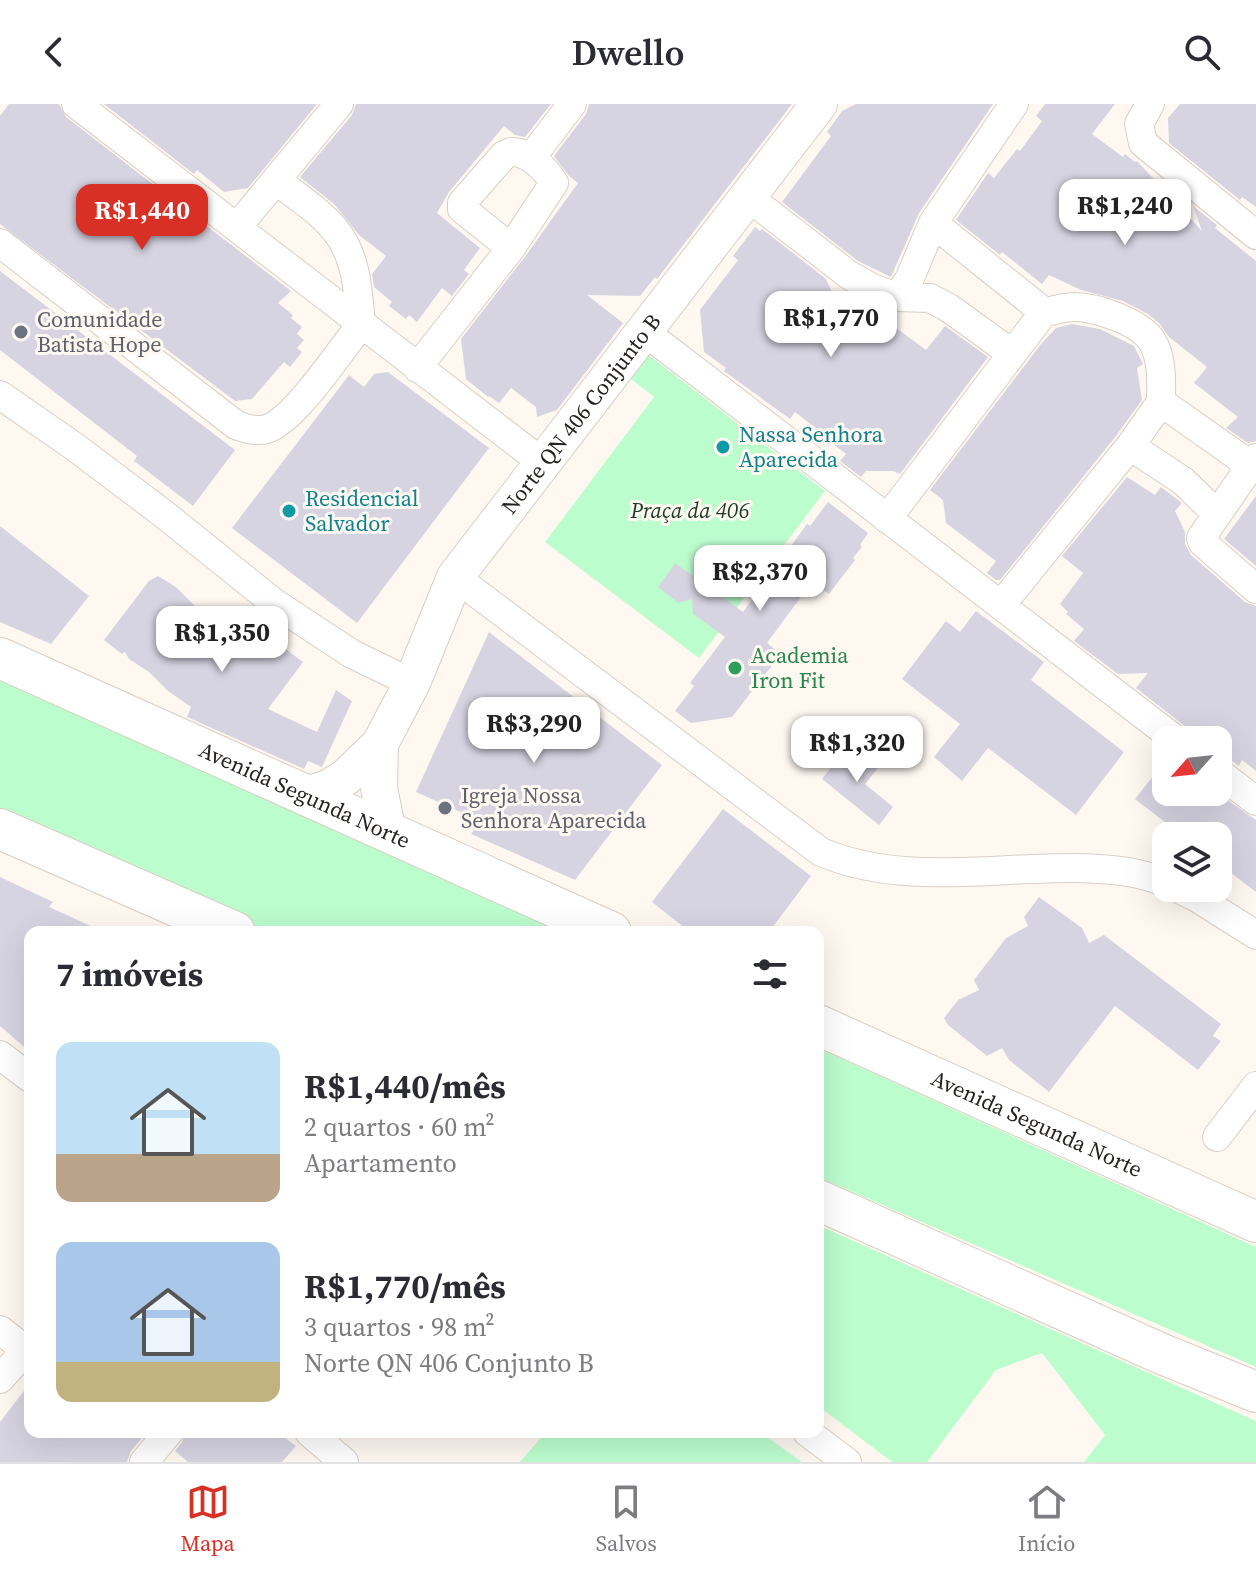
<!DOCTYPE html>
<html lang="pt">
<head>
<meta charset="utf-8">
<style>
	:root { --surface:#fff; --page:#f2f2f3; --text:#2b2b33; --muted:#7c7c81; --line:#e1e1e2; --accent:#d93025 }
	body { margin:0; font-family:"Source Serif 4",serif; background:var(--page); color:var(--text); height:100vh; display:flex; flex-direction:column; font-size:30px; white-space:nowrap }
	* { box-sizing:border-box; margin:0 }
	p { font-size:26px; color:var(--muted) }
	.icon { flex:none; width:44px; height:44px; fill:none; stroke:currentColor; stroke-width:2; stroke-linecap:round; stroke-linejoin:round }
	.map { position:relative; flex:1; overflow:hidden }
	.details { position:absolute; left:24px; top:822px; width:800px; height:512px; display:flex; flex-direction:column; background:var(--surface); border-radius:16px; box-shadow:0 8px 32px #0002 }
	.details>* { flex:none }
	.needle { width:52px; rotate:243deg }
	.tools { position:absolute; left:1152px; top:622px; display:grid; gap:16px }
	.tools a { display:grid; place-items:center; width:80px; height:80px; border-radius:16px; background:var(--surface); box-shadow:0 8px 32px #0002; font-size:40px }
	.price { position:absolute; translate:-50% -68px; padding:0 18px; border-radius:16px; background:#fff; color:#222; font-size:26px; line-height:52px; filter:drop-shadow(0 2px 4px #0008) }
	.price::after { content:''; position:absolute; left:50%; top:48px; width:24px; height:18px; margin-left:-12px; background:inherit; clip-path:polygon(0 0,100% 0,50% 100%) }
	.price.selected { background:var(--accent); color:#fff }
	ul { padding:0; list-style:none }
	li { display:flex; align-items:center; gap:24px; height:200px; padding:0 32px }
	li span { display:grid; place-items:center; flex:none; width:224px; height:160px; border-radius:16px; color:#555 }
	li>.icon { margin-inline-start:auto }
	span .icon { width:96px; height:96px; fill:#fffc; stroke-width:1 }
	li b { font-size:34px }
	h2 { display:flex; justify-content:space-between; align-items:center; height:96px; padding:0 32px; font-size:34px }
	header { display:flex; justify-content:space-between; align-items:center; height:104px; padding:0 32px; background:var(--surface); font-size:36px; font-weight:600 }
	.menu { display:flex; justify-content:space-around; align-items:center; height:112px; border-top:2px solid var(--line); background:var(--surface); font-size:22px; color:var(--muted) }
	.menu a { display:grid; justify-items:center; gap:4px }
	.menu .selected { color:var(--accent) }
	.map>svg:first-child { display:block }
	.green { fill:#bcfdce }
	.building { fill:#d7d4e2 }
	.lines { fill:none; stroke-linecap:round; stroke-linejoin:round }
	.minor-casing { stroke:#d9cec4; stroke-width:30 }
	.tertiary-casing { stroke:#d9cec4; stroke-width:38 }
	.secondary-casing { stroke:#d9cec4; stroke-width:42 }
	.minor { stroke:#fff; stroke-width:28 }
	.tertiary { stroke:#fff; stroke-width:36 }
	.secondary { stroke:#fff; stroke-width:40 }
	.worship-dot { fill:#6b7280; stroke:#fff8f1; stroke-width:3 }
	.culture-dot { fill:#0f9aa8; stroke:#fff8f1; stroke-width:3 }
	.leisure-dot { fill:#2e9e5b; stroke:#fff8f1; stroke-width:3 }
	.labels { text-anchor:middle; stroke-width:6; stroke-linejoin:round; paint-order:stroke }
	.worship-label { font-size:22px; fill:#5b616d; stroke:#fff8f1; text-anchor:start }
	.street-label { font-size:22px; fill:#26221f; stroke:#fff8f1 }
	.culture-label { font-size:22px; fill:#0d838f; stroke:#fff8f1; text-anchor:start }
	.park-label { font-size:22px; font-style:italic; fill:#183c25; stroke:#fff8f1 }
	.leisure-label { font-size:22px; fill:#27864d; stroke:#fff8f1; text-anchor:start }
</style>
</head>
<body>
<header><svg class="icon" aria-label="back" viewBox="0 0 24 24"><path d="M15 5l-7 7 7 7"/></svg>Dwello<svg class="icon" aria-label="search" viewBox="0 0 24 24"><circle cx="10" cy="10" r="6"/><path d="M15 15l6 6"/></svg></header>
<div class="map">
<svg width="1256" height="1358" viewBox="0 0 1256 1358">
	<rect width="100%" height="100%" fill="#fff8f1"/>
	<path class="green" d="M646,249L825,387L699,554L545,438L654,293L627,272Z
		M0,573L562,828H255L0,717Z
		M818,944L1256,1143V1263L818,1073Z
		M818,1121L1256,1317V1358H1084L1105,1331L1042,1249L996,1266L927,1358H892L818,1302Z
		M546,1328H760L802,1358H520Z"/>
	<path class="building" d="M9,0H59L66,13L291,187L278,199L293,211L291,214L302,223L297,230L304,236L297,244L302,248L290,263L284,258L252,295L235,297L0,120V12Z
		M104,0H317L248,84L224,88L197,66L194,70Z
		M356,0H551L525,33L515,31L504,22L449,88L437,109L480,144L464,166L469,170L452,192L442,184L417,218L409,211L406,215L389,202L392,198L374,183L372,170L386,152L359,131L334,100L300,73L352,11Z
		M589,0H792L657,175L655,173L640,192L587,191L623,219L557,306L537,313L536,303L511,284L499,299L489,292L488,293L466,275L461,235L524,154L578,79L569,72L554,52L586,10Z
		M856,0H993L919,109L891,173L858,157L782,98L831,32L827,28L842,7Z
		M1045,0H1115L1092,30L1123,53L1125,50L1135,58L1137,57L1202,127L1193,102L1217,121L1215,124L1256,157V337L1248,339L1226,324L1238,313L1194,279L1207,263L1169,233L1159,219L1148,210L1123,197L1081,186L1049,171L1042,180L1002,148L1000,151L956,116L988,69L994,74L1017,45L1020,47L1042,17L1036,12Z
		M1180,0H1256V103L1242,93L1240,96L1169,39L1168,14Z
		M755,123L760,127L762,125L826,175L838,201L861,219L872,206L926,246L945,222L988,253L900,370L893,367H866L861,373L840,357L846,350L829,337L830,335L795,308L790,315L724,267L726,264L704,248L700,206L738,156L733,152Z
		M0,167L235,346L193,402L134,357L137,352L0,246Z
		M1072,220L1100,225L1134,242L1143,260L1137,264L1142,296L1116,332L1000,476H996L987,469L996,457L946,419L943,396L930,386L1041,240L1056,224Z
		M388,268L489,344L357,519L232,424L349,271L364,283L374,270Z
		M1127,373L1155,391L1161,383L1182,399L1175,407L1185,428V440L1191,451L1245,498L1256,502V667L1242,656L1239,662L1228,654L1218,651V636H1199L1186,623L1136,584L1148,569L1118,570L1074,537L1084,525L1066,510L1068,508L1060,500L1083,469L1062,452Z
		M1256,392V462L1224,435Z
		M828,398L868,429L860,441L862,443L853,454L855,456L829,490L812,478L767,539L781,550L732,613L691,619L675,607L694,582L690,579L725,533L693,510L692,495L678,499L658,483L675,459L743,508L807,420L810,422Z
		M0,422L89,492L51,540L0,518Z
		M158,472L176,483L196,503L225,523L237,547L254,521L303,558L268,605L317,628L336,586L352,597L322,663L308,657L304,665L187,613L191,603L168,587L149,568L129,555L125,548L122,550L104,536L149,477Z
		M976,507L1044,558L1031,576L1124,648L1076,711L988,644L962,677L934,653L960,620L902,575L946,517L960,528Z
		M489,528L662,661L575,776L471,730L481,717L416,688Z
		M849,641L878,664L865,680L893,703L879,721L822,675Z
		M1166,656V688H1216L1256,716V788L1218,759V732H1183L1135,695Z
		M723,705L811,772L769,828H690L652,798Z
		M0,773L53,798L49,803L104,828H30V948L0,922Z
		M1039,793L1082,824L1089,839L1104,831L1221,920L1213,932L1221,937L1198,966L1115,902L1049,988L1009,956L1002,944L987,952L948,921L944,914L958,896L979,886L974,876L1006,834L1028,822L1024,813Z
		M30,1279V1328H147L131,1347L127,1358H0V1318Z
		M186,1328H277L296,1342L282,1358H188L175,1347L182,1338Z"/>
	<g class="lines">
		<g class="minor-casing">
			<path id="minor" d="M76,0L543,359
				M1150,0L1139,20L1143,39L1256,131
				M511,48C528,47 546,65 554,79L511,144L462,105V99L504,51Z
				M531,54L572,0
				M748,93L849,171L872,184L897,193L930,194L949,204L1011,249
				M933,119L1044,208
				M237,123L339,0
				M0,139L236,321C246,325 256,328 267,325C296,315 340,246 361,221C358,188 357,152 335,126C320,107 296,92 277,77
				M897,193L909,176L933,119L1014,0
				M645,228L1176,636
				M417,264L511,144
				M0,291L75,343L165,411L273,498L352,550L412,579
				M1130,342L1161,298L1250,361
				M1256,354L1201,434L1203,439L1256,485
				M887,415L1044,208C1053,207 1064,203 1074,203C1096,203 1140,218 1152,237C1163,255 1161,278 1161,298
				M455,473L821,748C902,782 991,763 1076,764C1106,765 1138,766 1166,779
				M1001,501L1130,342L1183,377L1216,409
				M1218,668L1256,697
				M1177,784L1196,793L1256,831
				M0,951L30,974
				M1217,1033L1256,982
				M0,1226L26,1246L30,1241
				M0,1275L26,1246
				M309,1328L344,1358
				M807,1328L847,1358
				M144,1358L169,1328"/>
		</g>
		<g class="tertiary-casing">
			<g id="tertiary">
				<path d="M380,640L379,684L388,729"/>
				<path id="s1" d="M307,691L328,684L346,673L380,640L412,579L455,473L819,0"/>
			</g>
		</g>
		<g class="secondary-casing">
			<g id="secondary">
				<path id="s2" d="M0,554L611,828"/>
				<path d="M0,725L235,828"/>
				<path id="s3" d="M818,921L1256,1118"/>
				<path d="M818,1096L1162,1250L1256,1288"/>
			</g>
		</g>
		<use href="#minor" class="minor"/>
		<use href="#tertiary" class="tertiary"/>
		<use href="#secondary" class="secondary"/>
	</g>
	<g class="worship-dot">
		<circle cx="21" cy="228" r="8"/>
		<circle cx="445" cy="704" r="8"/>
	</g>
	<g class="culture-dot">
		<circle cx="723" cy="343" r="8"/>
		<circle cx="289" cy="407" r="8"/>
	</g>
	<circle class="leisure-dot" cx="735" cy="564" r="8"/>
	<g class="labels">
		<g class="worship-label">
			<text x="37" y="223">Comunidade<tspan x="37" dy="25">Batista Hope</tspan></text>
			<text x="461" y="699">Igreja Nossa<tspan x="461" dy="25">Senhora Aparecida</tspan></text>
		</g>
		<g class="street-label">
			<text dy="8" stroke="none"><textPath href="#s1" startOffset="480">Norte QN 406 Conjunto B</textPath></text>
			<text dy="8" stroke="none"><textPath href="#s2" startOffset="334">Avenida Segunda Norte</textPath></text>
			<text dy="8" stroke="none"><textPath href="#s3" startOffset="240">Avenida Segunda Norte</textPath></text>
		</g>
		<g class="culture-label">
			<text x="739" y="338">Nassa Senhora<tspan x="739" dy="25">Aparecida</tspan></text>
			<text x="305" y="402">Residencial<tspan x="305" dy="25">Salvador</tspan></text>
		</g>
		<g class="park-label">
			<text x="690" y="414">Praça da 406</text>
		</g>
		<g class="leisure-label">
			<text x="751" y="559">Academia<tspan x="751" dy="25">Iron Fit</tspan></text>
		</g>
	</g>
</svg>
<div class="tools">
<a><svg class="needle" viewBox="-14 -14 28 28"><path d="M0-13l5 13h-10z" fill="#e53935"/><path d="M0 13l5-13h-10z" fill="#7c7c81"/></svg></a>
<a><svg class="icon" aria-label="layers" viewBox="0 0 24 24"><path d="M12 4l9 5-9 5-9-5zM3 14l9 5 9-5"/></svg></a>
</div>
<b class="price" style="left:1125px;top:143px">R$1,240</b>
<b class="price selected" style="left:142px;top:148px">R$1,440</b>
<b class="price" style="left:831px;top:255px">R$1,770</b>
<b class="price" style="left:760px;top:509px">R$2,370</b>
<b class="price" style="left:222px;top:570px">R$1,350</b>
<b class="price" style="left:534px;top:661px">R$3,290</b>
<b class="price" style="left:857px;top:680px">R$1,320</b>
<section class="details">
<h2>7 imóveis<svg class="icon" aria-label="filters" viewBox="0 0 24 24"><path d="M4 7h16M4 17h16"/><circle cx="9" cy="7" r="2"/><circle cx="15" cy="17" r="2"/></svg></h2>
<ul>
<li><span style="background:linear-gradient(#bfe0f5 70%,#b9a48a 0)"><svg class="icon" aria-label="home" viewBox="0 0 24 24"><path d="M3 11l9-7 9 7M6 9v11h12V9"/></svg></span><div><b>R$1,440/mês</b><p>2 quartos · 60 m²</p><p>Apartamento</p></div></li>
<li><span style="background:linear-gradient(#a9c7e8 75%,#c2b280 0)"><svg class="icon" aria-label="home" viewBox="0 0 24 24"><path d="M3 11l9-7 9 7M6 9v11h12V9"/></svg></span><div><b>R$1,770/mês</b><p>3 quartos · 98 m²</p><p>Norte QN 406 Conjunto B</p></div></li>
</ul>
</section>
</div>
<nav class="menu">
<a class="selected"><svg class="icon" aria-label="map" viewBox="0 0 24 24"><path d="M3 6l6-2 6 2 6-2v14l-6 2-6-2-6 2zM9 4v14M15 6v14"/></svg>Mapa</a>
<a><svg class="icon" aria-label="saved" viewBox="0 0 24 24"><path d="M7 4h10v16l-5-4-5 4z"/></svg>Salvos</a>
<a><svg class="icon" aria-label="home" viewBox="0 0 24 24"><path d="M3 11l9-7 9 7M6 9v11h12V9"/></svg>Início</a>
</nav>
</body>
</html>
